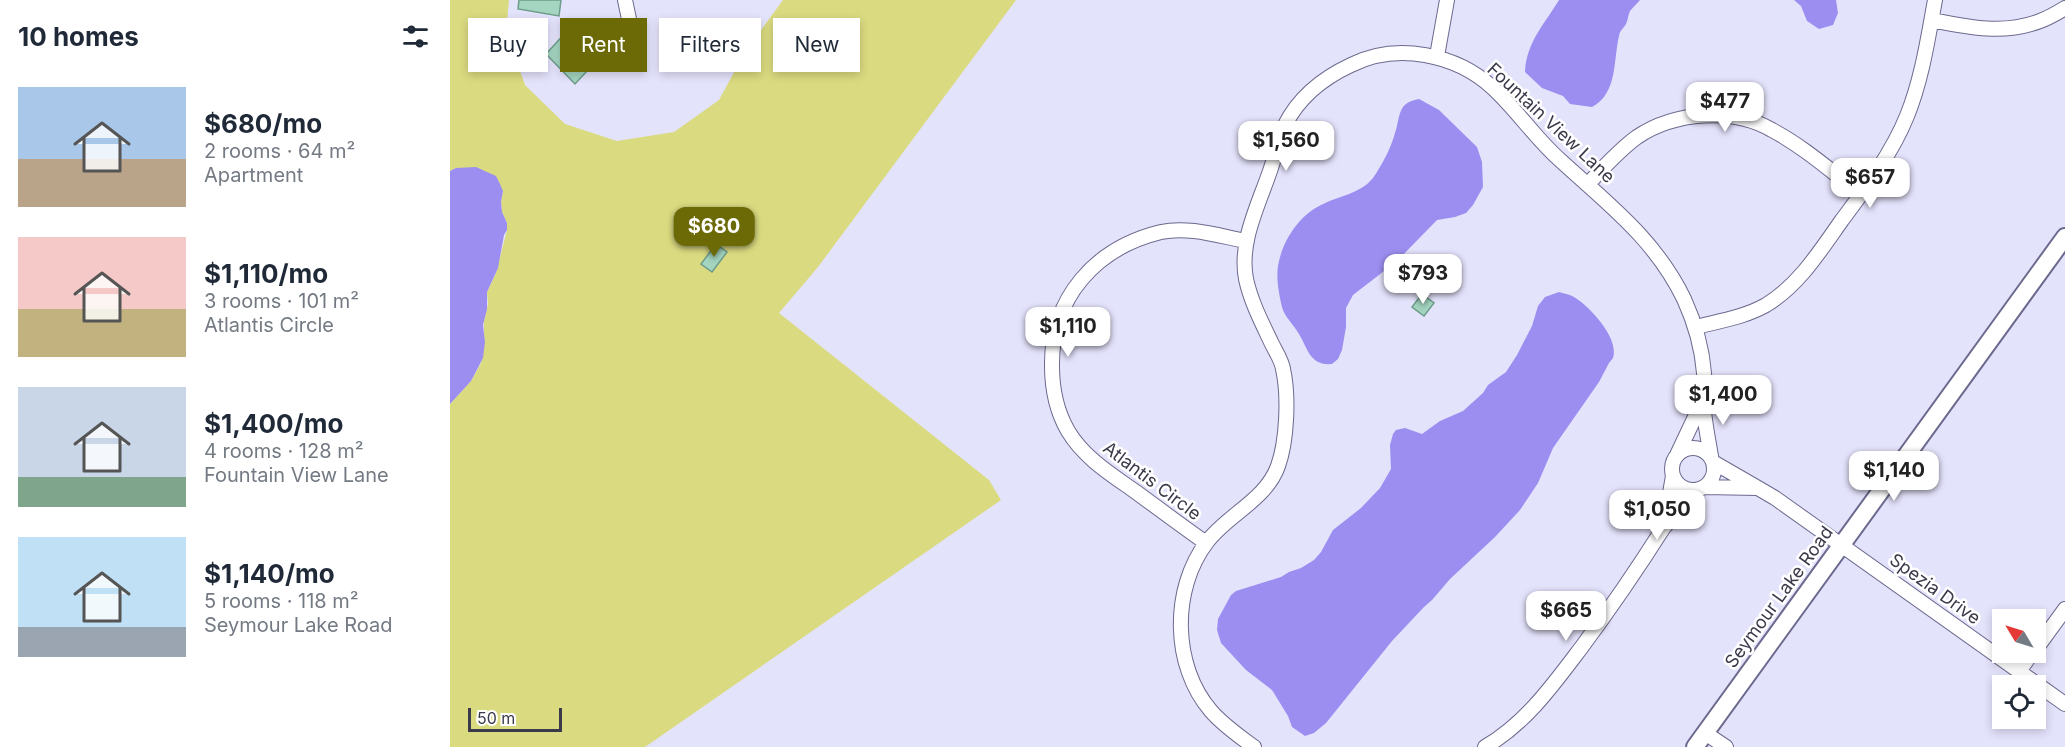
<!DOCTYPE html>
<html lang="en">
<head>
<meta charset="utf-8">
<style>
	:root { --surface:#fff; --page:#f6f6f7; --text:#1f2937; --muted:#747a83; --accent:#6c6a06 }
	body { margin:0; font-family:Inter,sans-serif; background:var(--page); color:var(--text); height:100vh; display:flex; flex-direction:column; font-size:22px; white-space:nowrap }
	* { box-sizing:border-box; margin:0 }
	p { font-size:20px; color:var(--muted) }
	.icon { flex:none; width:33px; height:33px; fill:none; stroke:currentColor; stroke-width:2; stroke-linecap:round; stroke-linejoin:round }
	.map { position:relative; flex:1; overflow:hidden }
	.sheet { display:flex; flex-direction:column; background:var(--surface); width:450px }
	.sheet>* { flex:none }
	.guide { position:absolute; left:18px; top:18px; width:570px; height:54px; display:flex; gap:12px }
	.needle { width:39px; rotate:308deg }
	.controls { position:absolute; left:1542px; top:609px; display:grid; gap:12px }
	.controls a { display:grid; place-items:center; width:54px; height:54px; border-radius:0px; background:var(--surface); box-shadow:0 3px 9px #0003; font-size:30px }
	.scale { position:absolute; left:18px; bottom:15px; width:94px; box-sizing:border-box; padding-left:6px; border:3px solid #3b3a4b; border-top:0; font-size:16px; line-height:21px; white-space:nowrap; color:#3b3a4b; -webkit-text-stroke:4px #fff; paint-order:stroke }
	.price { position:absolute; translate:-50% -51px; padding:0 14px; border-radius:12px; background:#fff; color:#222; font-size:20px; line-height:39px; filter:drop-shadow(0 2px 3px #0008) }
	.price::after { content:''; position:absolute; left:50%; top:36px; width:18px; height:14px; margin-left:-9px; background:inherit; clip-path:polygon(0 0,100% 0,50% 100%) }
	.price.current { background:var(--accent); color:#fff }
	ul { padding:0; list-style:none }
	li { display:flex; align-items:center; gap:18px; height:150px; padding:0 18px }
	li span { display:grid; place-items:center; flex:none; width:168px; height:120px; border-radius:0px; color:#555 }
	li>.icon { margin-inline-start:auto }
	span .icon { width:72px; height:72px; fill:#fffc; stroke-width:1 }
	li b { font-size:26px }
	h2 { display:flex; justify-content:space-between; align-items:center; height:72px; padding:0 18px; font-size:26px }
	.tag { padding:0 21px; border-radius:0px; background:var(--surface); box-shadow:0 3px 9px #0003; font-size:21px; line-height:54px }
	.tag.current { background:var(--accent); color:#fff }
	main { display:flex; flex:1; min-height:0 }
	.map>svg:first-child { display:block }
	.green { fill:#dada80 }
	.water { fill:#9b8ef0 }
	.building { fill:#a4d5c1; stroke:#6d9c8a; stroke-width:1.5 }
	.lines { fill:none; stroke-linecap:round; stroke-linejoin:round }
	.minor-casing { stroke:#6c698e; stroke-width:16 }
	.tertiary-casing { stroke:#6c698e; stroke-width:20 }
	.minor { stroke:#fff; stroke-width:14 }
	.tertiary { stroke:#fff; stroke-width:16 }
	.labels { text-anchor:middle; stroke-width:5; stroke-linejoin:round; paint-order:stroke }
	.street-label { font-size:18px; fill:#3b3a4b; stroke:#fff }
</style>
</head>
<body>
<main>
<section class="sheet">
<h2>10 homes<svg class="icon" aria-label="filters" viewBox="0 0 24 24"><path d="M4 7h16M4 17h16"/><circle cx="9" cy="7" r="2"/><circle cx="15" cy="17" r="2"/></svg></h2>
<ul>
<li><span style="background:linear-gradient(#a9c7e8 60%,#b9a48a 0)"><svg class="icon" aria-label="home" viewBox="0 0 24 24"><path d="M3 11l9-7 9 7M6 9v11h12V9"/></svg></span><div><b>$680/mo</b><p>2 rooms · 64 m²</p><p>Apartment</p></div></li>
<li><span style="background:linear-gradient(#f6c9c9 60%,#c2b280 0)"><svg class="icon" aria-label="home" viewBox="0 0 24 24"><path d="M3 11l9-7 9 7M6 9v11h12V9"/></svg></span><div><b>$1,110/mo</b><p>3 rooms · 101 m²</p><p>Atlantis Circle</p></div></li>
<li><span style="background:linear-gradient(#c9d6e8 75%,#7fa58c 0)"><svg class="icon" aria-label="home" viewBox="0 0 24 24"><path d="M3 11l9-7 9 7M6 9v11h12V9"/></svg></span><div><b>$1,400/mo</b><p>4 rooms · 128 m²</p><p>Fountain View Lane</p></div></li>
<li><span style="background:linear-gradient(#bfe0f5 75%,#9aa5b1 0)"><svg class="icon" aria-label="home" viewBox="0 0 24 24"><path d="M3 11l9-7 9 7M6 9v11h12V9"/></svg></span><div><b>$1,140/mo</b><p>5 rooms · 118 m²</p><p>Seymour Lake Road</p></div></li>
</ul>
</section>
<div class="map">
<svg width="1615" height="747" viewBox="0 0 1615 747">
	<rect width="100%" height="100%" fill="#e4e3fc"/>
	<path class="green" d="M0,0H59L56,32L75,85L115,124L167,141L224,132L269,100L295,52L333,0H566L368,267L329,313L539,480L551,500L195,747H0V404L21,381L31,363L34,336V320L38,304L37,292L46,273L57,230V223L52,212L51,202L53,191L6,168L0,171Z"/>
	<path class="water" d="M1109,0H1190C1187,4 1183,7 1180,11C1178,15 1178,20 1176,24C1173,29 1170,30 1169,36C1163,61 1168,93 1142,107L1120,104L1113,96L1092,88L1075,72C1076,43 1095,23 1109,0Z
		M1344,0H1386L1388,13L1383,25L1369,29L1357,21L1351,6Z
		M969,99L989,110L1027,147L1032,162L1033,187L1023,205L1016,213L1005,217L987,220L947,261L903,295L896,308V327L892,350L888,359L882,364C860,366 858,349 849,334C844,325 834,316 832,307C829,295 826,278 828,266C832,242 848,216 871,205C888,196 910,194 923,178C932,165 941,148 945,133C948,125 948,114 953,107C957,102 963,100 969,99Z
		M26,167L46,176L50,184L53,191L51,202L52,212L57,223V230L54,235L48,268L37,292V309L33,325L35,342L33,358L21,381L0,404V171L6,168Z
		M1109,292C1116,294 1122,295 1127,299C1143,310 1169,339 1163,358L1159,363L1149,382L1103,448L1088,483L1070,510L1045,537L1000,579L982,600L974,607L942,641L876,723L864,733L855,736L842,727L838,716L822,690L796,670L771,643L767,630L768,619L781,595L786,591L831,577L839,572L851,568L864,560L871,552L883,530L911,508L930,488L941,469L940,445L943,434L946,430L955,428L972,434L990,421L1013,411L1033,393L1038,385L1056,372L1067,355L1082,326L1088,306L1095,297Z"/>
	<path class="building" d="M69,0H111L109,16L68,9Z
		M118,30L149,58L125,84L96,54Z
		M266,244L277,252L262,272L251,264Z
		M972,294L984,303L974,316L962,307Z"/>
	<g class="lines">
		<g class="minor-casing">
			<path id="minor" d="M175,0L179,19
				M1482,20C1517,27 1554,35 1590,21C1598,18 1607,13 1615,8
				M987,56L997,0
				M1138,184C1153,168 1169,150 1187,137C1224,112 1283,107 1322,130C1354,147 1382,172 1411,194
				M1246,327C1270,321 1295,317 1316,305C1349,285 1370,251 1392,220C1416,188 1442,153 1457,116C1472,79 1478,38 1485,0
				M1222 469a21 21 0 1 1 42 0a21 21 0 1 1-42 0Z
				M1227,455L1253,400
				M1223,476L1214,527L1249,489
				M1254,487L1308,488L1263,462
				M1308,488L1325,498L1615,704
				M756,543C732,526 709,509 686,492C662,475 634,458 618,431C607,412 602,388 602,366C601,298 645,248 711,232C738,226 769,236 796,241
				M1586,649L1615,609
				M1569,671L1583,652
				M1255,733L1276,747
				M804,747C789,736 773,725 761,711C722,666 721,589 757,542C777,515 816,500 828,466C837,441 839,396 833,369C832,361 826,352 822,344C812,323 801,302 796,279C789,242 808,206 820,171C825,156 829,140 835,125C849,97 873,78 901,65C947,42 1006,54 1043,88C1067,110 1085,138 1110,160C1158,204 1205,239 1234,299C1245,323 1252,347 1254,373C1255,382 1253,392 1253,401C1254,419 1258,438 1261,456
				M1035,747C1076,723 1103,685 1131,648C1160,609 1188,568 1214,527"/>
		</g>
		<g class="tertiary-casing">
			<path id="tertiary" d="M1245,747L1615,237"/>
		</g>
		<use href="#minor" class="minor"/>
		<use href="#tertiary" class="tertiary"/>
	</g>
	<g class="labels">
		<g class="street-label">
			<text transform="translate(1101 123) rotate(43)" y="6">Fountain View Lane</text>
			<text transform="translate(702 481) rotate(37)" y="6">Atlantis Circle</text>
			<text transform="translate(1485 589) rotate(36)" y="6">Spezia Drive</text>
			<text transform="translate(1329 597) rotate(-54)" y="6">Seymour Lake Road</text>
		</g>
	</g>
</svg>
<div class="controls">
<a><svg class="needle" viewBox="-14 -14 28 28"><path d="M0-13l5 13h-10z" fill="#e53935"/><path d="M0 13l5-13h-10z" fill="#747a83"/></svg></a>
<a><svg class="icon" aria-label="locate" viewBox="0 0 24 24"><circle cx="12" cy="12" r="6"/><path d="M12 2v4M12 18v4M2 12h4M18 12h4"/></svg></a>
</div>
<div class="scale">50 m</div>
<b class="price" style="left:1275px;top:133px">$477</b>
<b class="price" style="left:836px;top:172px">$1,560</b>
<b class="price" style="left:1420px;top:209px">$657</b>
<b class="price current" style="left:264px;top:258px">$680</b>
<b class="price" style="left:973px;top:305px">$793</b>
<b class="price" style="left:618px;top:358px">$1,110</b>
<b class="price" style="left:1273px;top:426px">$1,400</b>
<b class="price" style="left:1444px;top:502px">$1,140</b>
<b class="price" style="left:1207px;top:541px">$1,050</b>
<b class="price" style="left:1116px;top:642px">$665</b>
<div class="guide">
<a class="tag">Buy</a>
<a class="tag current">Rent</a>
<a class="tag">Filters</a>
<a class="tag">New</a>
</div>
</div>
</main>
</body>
</html>
